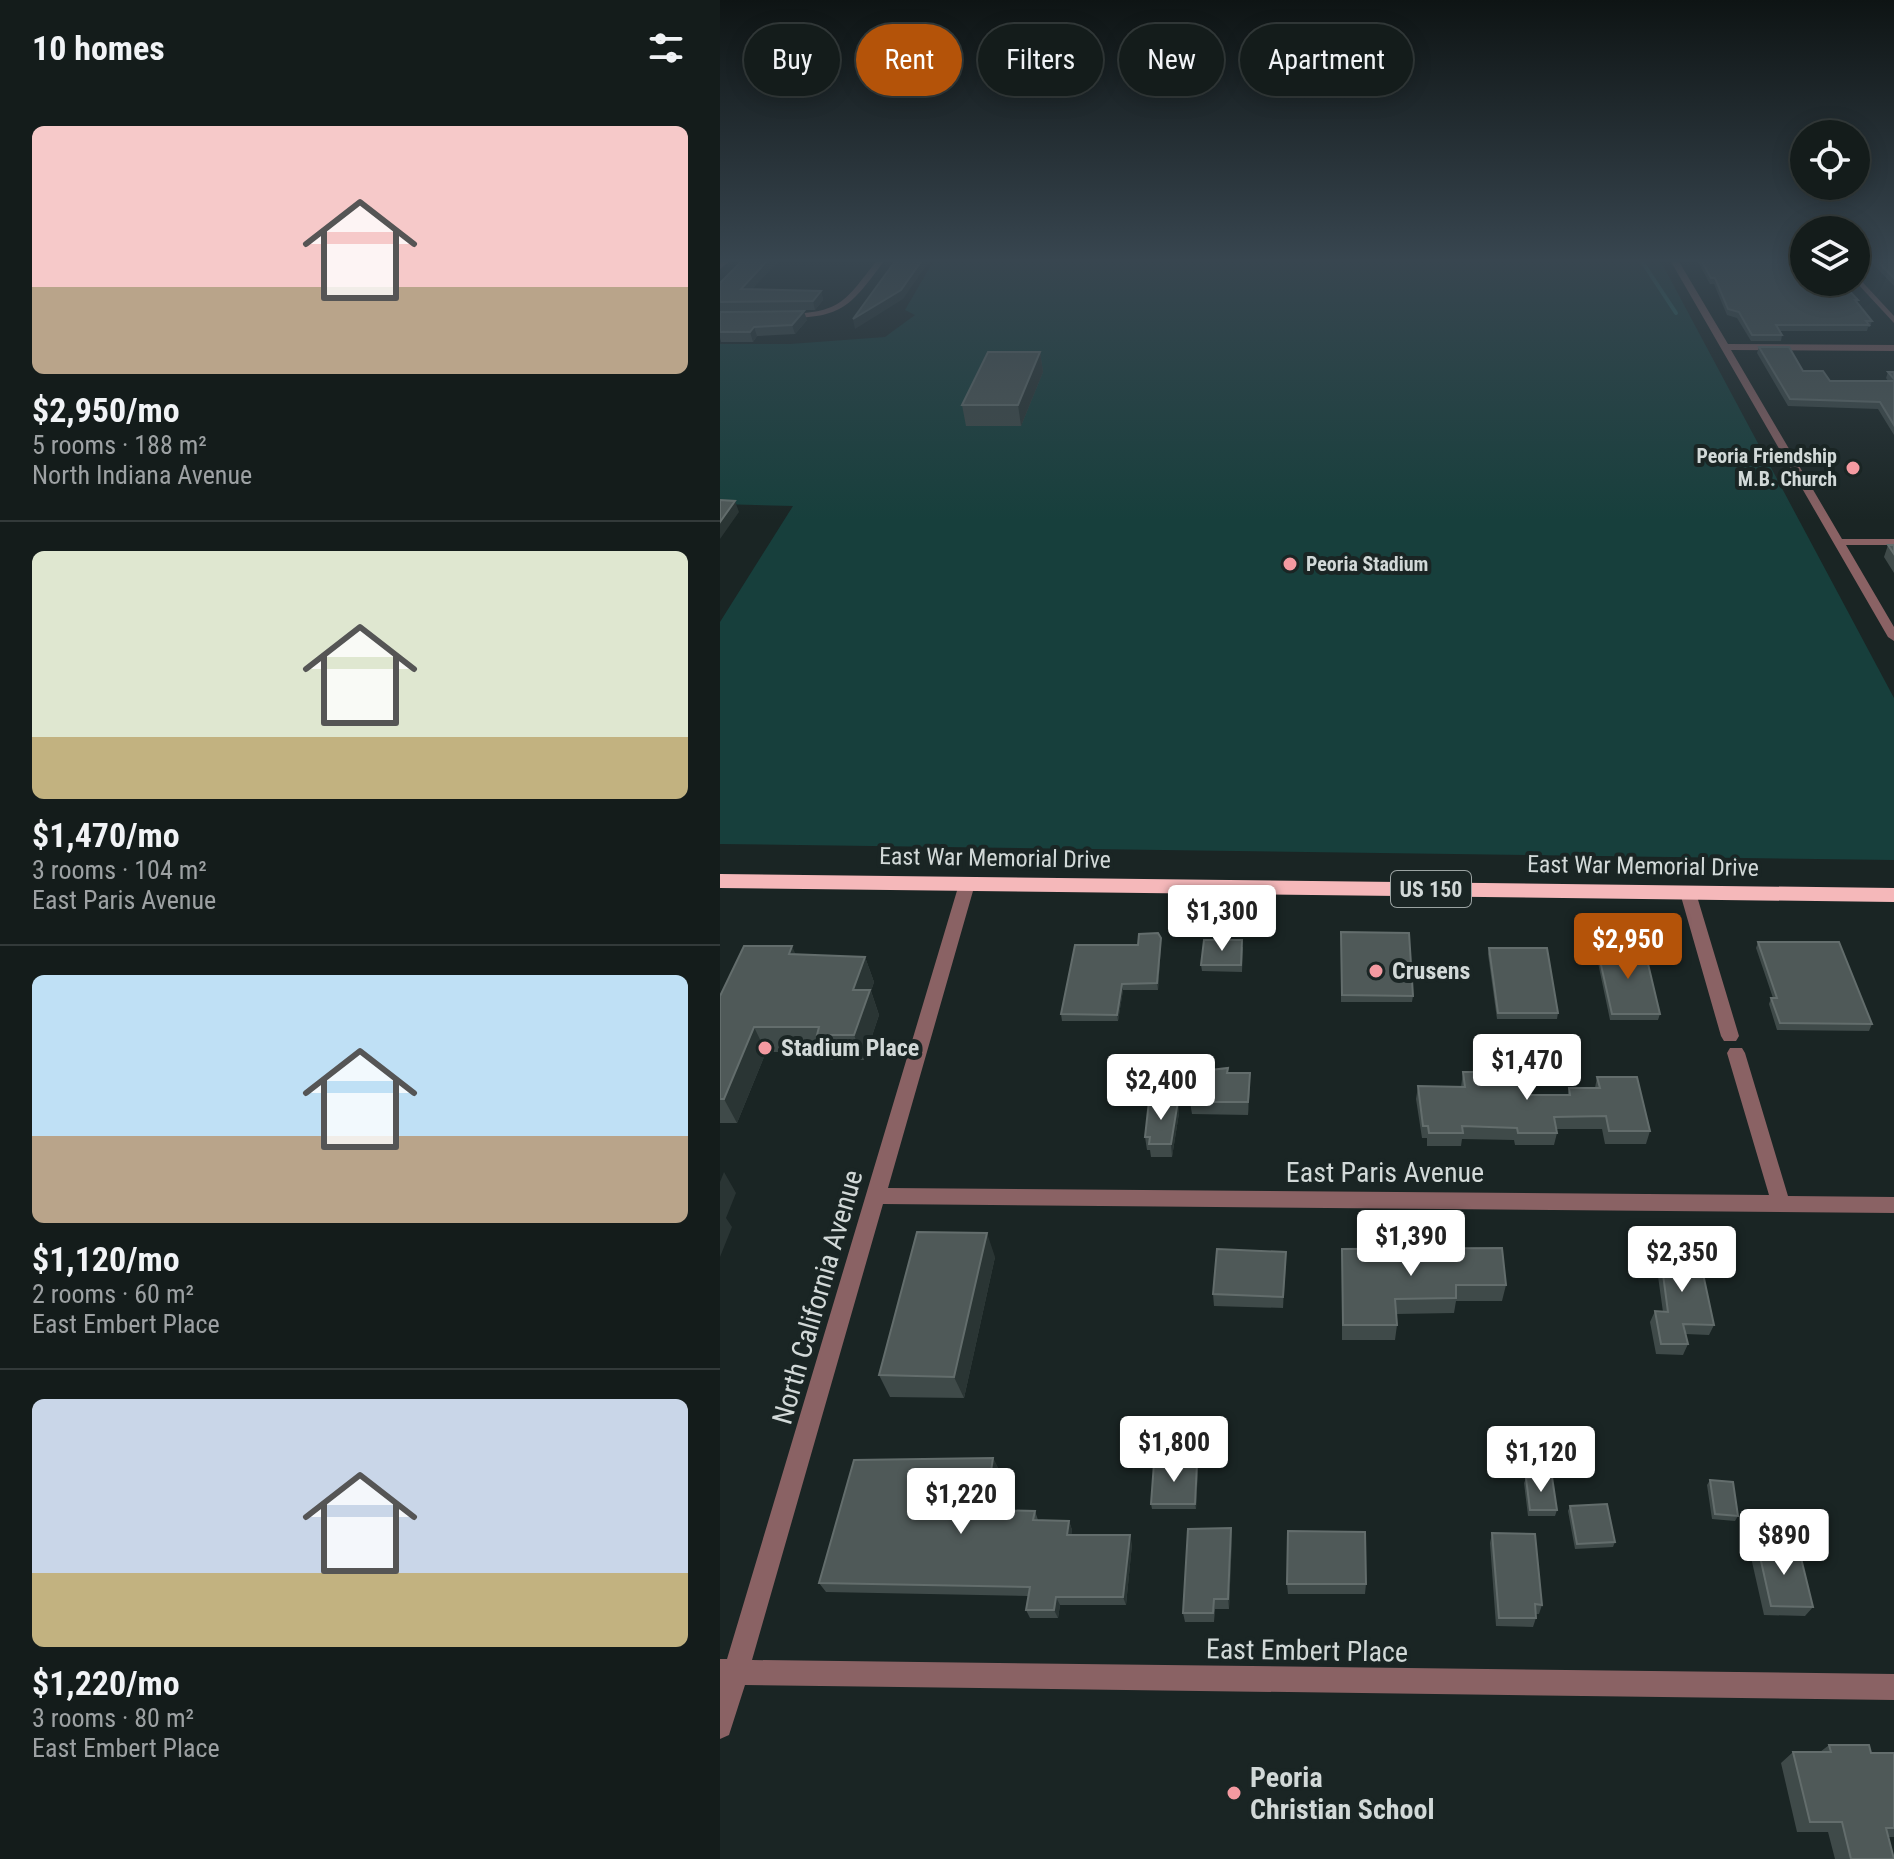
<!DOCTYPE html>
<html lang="en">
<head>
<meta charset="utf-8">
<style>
	:root { --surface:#141c1b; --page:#212928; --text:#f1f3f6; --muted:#9da1a3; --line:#333a3a; --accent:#b45309 }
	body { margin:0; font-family:"Roboto Condensed",sans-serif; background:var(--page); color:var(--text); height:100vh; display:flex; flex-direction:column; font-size:30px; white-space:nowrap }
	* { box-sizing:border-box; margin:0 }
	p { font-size:26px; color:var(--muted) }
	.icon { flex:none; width:44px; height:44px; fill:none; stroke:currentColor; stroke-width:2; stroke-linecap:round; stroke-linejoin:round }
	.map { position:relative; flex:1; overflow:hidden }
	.side { display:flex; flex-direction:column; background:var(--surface); width:720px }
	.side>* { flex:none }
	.guide { position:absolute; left:24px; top:24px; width:760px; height:72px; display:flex; gap:16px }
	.buttons { position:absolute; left:1070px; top:120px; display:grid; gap:16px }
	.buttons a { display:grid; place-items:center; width:80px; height:80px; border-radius:50%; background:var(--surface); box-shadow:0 4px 20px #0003,0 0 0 2px var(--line); font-size:40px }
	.price { position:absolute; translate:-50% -68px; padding:0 18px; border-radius:8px; background:#fff; color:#222; font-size:26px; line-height:52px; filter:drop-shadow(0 2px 4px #0008) }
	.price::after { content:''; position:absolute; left:50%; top:48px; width:24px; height:18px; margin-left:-12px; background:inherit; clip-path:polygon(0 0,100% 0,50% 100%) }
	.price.current { background:var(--accent); color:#fff }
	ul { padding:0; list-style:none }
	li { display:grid; align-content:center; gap:16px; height:424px; padding:0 32px }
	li+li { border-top:2px solid var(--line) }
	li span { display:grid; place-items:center; height:248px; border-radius:12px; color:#555 }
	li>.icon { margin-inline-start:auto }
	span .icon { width:144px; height:144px; fill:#fffc; stroke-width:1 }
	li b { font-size:34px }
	h2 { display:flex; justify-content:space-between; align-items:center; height:96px; padding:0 32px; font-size:34px }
	.pill { padding:0 28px; border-radius:36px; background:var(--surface); box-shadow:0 4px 20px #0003,0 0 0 2px var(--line); font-size:28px; line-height:72px }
	.pill.current { background:var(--accent); color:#fff }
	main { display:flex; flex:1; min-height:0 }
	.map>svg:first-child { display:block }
	.green { fill:#173f3c }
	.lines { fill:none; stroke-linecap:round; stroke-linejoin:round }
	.stream { stroke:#296e69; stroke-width:4 }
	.minor { fill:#8a6264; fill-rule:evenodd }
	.tertiary { fill:#8a6264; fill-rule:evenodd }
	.trunk { fill:#f5b8ba; fill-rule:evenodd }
	.wall { fill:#3f4a49 }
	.shaded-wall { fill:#2a3534 }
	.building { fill:#4f5958; stroke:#636d6c; stroke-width:2 }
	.poi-dot { fill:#f49aa1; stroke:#1a2524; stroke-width:3 }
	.labels { text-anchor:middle; stroke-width:8; stroke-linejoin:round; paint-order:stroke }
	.far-poi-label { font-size:20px; font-weight:bold; fill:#d2d9d8; stroke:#1a2524; text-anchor:end }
	.shield { fill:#1a2524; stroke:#9ba3a2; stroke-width:2 }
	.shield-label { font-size:22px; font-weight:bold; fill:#d2d9d8 }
	.street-label { font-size:24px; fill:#d2d9d8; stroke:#1a2524 }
	.poi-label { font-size:24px; font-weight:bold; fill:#d2d9d8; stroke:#1a2524; text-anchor:start }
	.near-street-label { font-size:28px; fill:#d2d9d8; stroke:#1a2524 }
	.near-poi-label { font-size:28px; font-weight:bold; fill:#d2d9d8; stroke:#1a2524; text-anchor:start }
</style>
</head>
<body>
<main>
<section class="side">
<h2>10 homes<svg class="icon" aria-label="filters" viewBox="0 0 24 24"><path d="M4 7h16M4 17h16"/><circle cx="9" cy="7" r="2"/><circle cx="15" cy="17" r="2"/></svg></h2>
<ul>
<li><span style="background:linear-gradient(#f6c9c9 65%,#b9a48a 0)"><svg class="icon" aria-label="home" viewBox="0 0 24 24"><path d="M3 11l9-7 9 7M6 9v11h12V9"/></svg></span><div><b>$2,950/mo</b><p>5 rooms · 188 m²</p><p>North Indiana Avenue</p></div></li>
<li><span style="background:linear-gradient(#dfe7d0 75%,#c2b280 0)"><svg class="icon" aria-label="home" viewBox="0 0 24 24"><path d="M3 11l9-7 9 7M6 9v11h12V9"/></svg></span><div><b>$1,470/mo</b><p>3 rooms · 104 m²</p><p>East Paris Avenue</p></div></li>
<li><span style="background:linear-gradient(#bfe0f5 65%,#b9a48a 0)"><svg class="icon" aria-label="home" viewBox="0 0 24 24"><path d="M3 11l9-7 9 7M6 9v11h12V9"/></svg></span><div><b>$1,120/mo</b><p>2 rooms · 60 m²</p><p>East Embert Place</p></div></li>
<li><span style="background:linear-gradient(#c9d6e8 70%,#c2b280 0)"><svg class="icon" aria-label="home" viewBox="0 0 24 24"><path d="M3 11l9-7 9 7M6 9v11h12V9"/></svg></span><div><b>$1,220/mo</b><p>3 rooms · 80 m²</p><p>East Embert Place</p></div></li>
</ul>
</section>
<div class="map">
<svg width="1174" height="1859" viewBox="0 0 1174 1859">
	<rect width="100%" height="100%" fill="#1a2524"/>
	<path class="green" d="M214,260H940L1174,698V860L0,844V622L73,506L0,504V344H70L165,337L195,315L185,310Z"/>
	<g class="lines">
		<path class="stream" d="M921,260L956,313"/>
		<path class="minor" d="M2,260H11L0,269V263Z
			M157,260H165C130,306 124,318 64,318L60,316L64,314C120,313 124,303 157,260Z
			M950,260H958L1008,344L1174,345V351L1011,350L1122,539H1174V545H1126L1174,627V641L1168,637Z
			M247,879L255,884L168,1188L1049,1195L1007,1053L1010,1048H1022L1025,1053L1068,1196L1174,1197V1213L163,1204L32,1660L1174,1674V1700L25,1685L9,1735L0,1739V1659H7L239,884Z
			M968,888L976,893L1019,1036L1016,1041H1004L1001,1036L960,893Z"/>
		<path class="tertiary" d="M1136,275L1174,316V323L1136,282Z"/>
		<path class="trunk" d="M0,874L1174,888V902L0,888Z"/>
	</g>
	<path class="wall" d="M23,260H59L32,289L101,291L103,300L95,310L0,311V283Z
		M977,260H1084L1138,300L1137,303L1152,321L1150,327H1148L1147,331H1060L1062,335L1061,341H1031L1017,318L1007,315L994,284H990Z
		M1149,260H1174V286Z
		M0,312L87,320L75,334L37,336L33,342H1L0,338Z
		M1039,347L1083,371L1110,381H1168L1166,378L1168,372H1174V435L1158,409L1068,406L1037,353Z
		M320,352L323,372L301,426H246L242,405Z
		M1168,545H1174V573L1164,557Z
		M621,933L693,996L692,1002H621Z
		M1038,942L1152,1024L1149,1031L1057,1030L1049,1004L1051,998H1053L1036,948Z
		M418,945H441L438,990H403L398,1021H342L341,1014Z
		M523,947L522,972L482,971L481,965Z
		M877,947L940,1014L938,1020H890L876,953Z
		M769,948L838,1013L837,1019H777L768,954Z
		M76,955L145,957L154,982L151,991L159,1015L144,1060H107L104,1052H46L17,1123H0V996Z
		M769,1051L810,1095H848L849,1088H875L877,1077L930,1131L926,1144H885L882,1129H836L837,1133L834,1145H795L794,1140L742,1139L741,1146H707V1138H702L696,1099L698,1086L741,1087L743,1072H768L767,1064Z
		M508,1068V1073L530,1086L528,1115L472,1114L470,1102Z
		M458,1101L459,1113L452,1157H431L430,1150H427L425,1137Z
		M939,1244L994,1325L989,1335L966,1334L968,1344L963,1355L936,1354L930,1322L935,1311L943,1312L935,1255Z
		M622,1249L786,1285L782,1301H736L734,1313L676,1314L677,1325L675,1340H622Z
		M566,1252L563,1308L494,1306L493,1294Z
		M275,1257L244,1398L170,1397L159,1375Z
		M273,1458L278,1468L271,1510L315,1511L318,1520L349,1521L352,1530L351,1535L412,1544L406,1605H340L338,1618H310L306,1610L308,1596L106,1592L99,1583Z
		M478,1469L476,1509H432L431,1504Z
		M806,1478L837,1510L835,1516H808L804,1483Z
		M990,1480L1018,1516L1015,1521L992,1519L987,1485Z
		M850,1506L895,1542L893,1547L855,1549L848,1511Z
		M511,1528L512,1538L509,1609H495L494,1622H465L463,1613Z
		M772,1533L822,1605L819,1614H816V1618L813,1627L776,1626L770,1543Z
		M1037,1543L1069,1558L1093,1607L1085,1616L1044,1615L1030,1553Z
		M567,1584H646L645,1594H568Z
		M1109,1745L1151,1753H1174V1837H1168L1174,1859H1115L1108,1832H1077L1061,1763L1073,1752H1100Z"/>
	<path class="shaded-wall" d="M48,260H59L24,298L21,289Z
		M202,260H210L183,299L135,329L133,319Z
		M101,291L103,300L95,310L93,301Z
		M84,311L87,320L75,334L72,325Z
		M34,327L37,336L33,342L30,332Z
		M320,352L323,372L301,426L298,405Z
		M15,501L19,512L0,539V522Z
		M441,938V945L438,990L437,983Z
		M72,946L83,971L69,954Z
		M145,957L154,982L151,991L159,1015L144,1060L134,1035L133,990Z
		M402,984L403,990L398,1021L397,1015Z
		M34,1027L46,1052L17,1123L4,1099Z
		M530,1073V1086L528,1115V1102Z
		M458,1101L459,1113L452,1157L451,1144Z
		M4,1172L16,1193L6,1218L12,1227L0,1257V1182Z
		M267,1233L275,1257L244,1398L234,1377Z
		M566,1252V1264L563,1308V1297Z
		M273,1458L278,1468L269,1519L265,1510Z
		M477,1463L478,1469L476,1509L475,1504Z
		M349,1521L352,1530L350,1544L347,1535Z
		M511,1528L512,1538L509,1609L508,1599Z
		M410,1535L412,1544L406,1605L403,1597Z
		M336,1597L340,1605L338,1618L334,1610Z"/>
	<path class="building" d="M23,260H48L21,289L101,291L93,301L0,302V283Z
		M176,260H202L181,290L133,319Z
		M981,260H1084V282H1121L1138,300H1135L1152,321H1146L1149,325H1056L1062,335H1032L1019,312L1008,309L995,278H991Z
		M1156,260H1174V278Z
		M84,311L72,325L34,327L30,332H0V312Z
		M1039,347H1069L1083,371H1103L1110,381H1174V425L1160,402L1070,399Z
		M268,352H320L298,405H242Z
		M1168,372H1174V379Z
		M0,500L15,501L0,522Z
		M1168,545H1174V554Z
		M621,932L689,933L693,996L622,995Z
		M438,933L441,938L437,983L402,984L397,1015L341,1014L355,945H418L419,934Z
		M484,940H522L521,965H481Z
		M1038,942H1119L1152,1024L1060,1023L1051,998H1057Z
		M24,946H72L69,954L145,957L133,990H150L134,1035H97L99,1027H34L4,1099H0V996Z
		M877,947H924L940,1014H892Z
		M769,948H827L838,1013H778Z
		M769,1051H803L810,1095H850L849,1088H880L877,1077H917L930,1131H889L886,1116L834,1117L837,1133H798L797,1128L742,1126L743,1133H709L708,1126H703L698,1086L745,1087L743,1072H772Z
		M508,1068L507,1073H530L528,1102H470L473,1072Z
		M429,1101H458L451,1144H429L430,1137H425Z
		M197,1232L267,1233L234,1377L159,1375Z
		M939,1244L973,1245L975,1255H979L994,1325L963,1324L968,1344H941L935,1311L948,1312Z
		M782,1248L786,1285H736V1298L675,1299L677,1325H623L622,1249Z
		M497,1249L566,1252L563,1297L493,1294Z
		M273,1458L265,1510L315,1511L313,1520L349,1521L347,1535H410L403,1597H336L334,1610H306L310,1587L99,1583L134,1460Z
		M434,1463H477L475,1504H431Z
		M832,1477L837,1510H810L806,1478Z
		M990,1480L1013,1482L1018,1516L995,1514Z
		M887,1504L895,1542L857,1544L850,1506Z
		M511,1528L508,1599H494L493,1613H463L468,1529Z
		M568,1531L645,1532L646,1584H567Z
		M772,1533L815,1534L822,1605L815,1604L816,1618H779Z
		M1037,1543L1066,1544L1069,1558H1081L1093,1607L1051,1606Z
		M1109,1745H1149L1151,1753H1174V1828H1166L1174,1859H1131L1122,1822H1090L1073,1752H1111Z"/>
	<linearGradient id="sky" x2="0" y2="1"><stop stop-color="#0e1414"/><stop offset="0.5" stop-color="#384650"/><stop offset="1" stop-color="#384650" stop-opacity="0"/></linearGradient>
	<rect width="1174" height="521" fill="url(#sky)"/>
	<g class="poi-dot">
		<circle cx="1133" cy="468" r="8"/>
		<circle cx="570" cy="564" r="8"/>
		<circle cx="656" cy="971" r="8"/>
		<circle cx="45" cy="1048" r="8"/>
		<circle cx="514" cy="1793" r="8"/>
	</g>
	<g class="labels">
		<g class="far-poi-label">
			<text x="1117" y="463">Peoria Friendship<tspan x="1117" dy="23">M.B. Church</tspan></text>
			<text x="586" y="571" text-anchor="start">Peoria Stadium</text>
		</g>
		<rect class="shield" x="671" y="871" width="80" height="36" rx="6"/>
		<g class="shield-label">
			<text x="711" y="897">US 150</text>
		</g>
		<g class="street-label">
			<text transform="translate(275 858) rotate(1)" y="8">East War Memorial Drive</text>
			<text transform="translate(923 866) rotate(1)" y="8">East War Memorial Drive</text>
		</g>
		<g class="poi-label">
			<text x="672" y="979">Crusens</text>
			<text x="61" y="1056">Stadium Place</text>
		</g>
		<g class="near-street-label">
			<text x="665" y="1182">East Paris Avenue</text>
			<text transform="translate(97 1297) rotate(-74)" y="10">North California Avenue</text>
			<text transform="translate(587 1650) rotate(1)" y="10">East Embert Place</text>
		</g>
		<g class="near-poi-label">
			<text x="530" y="1787">Peoria<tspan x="530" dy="32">Christian School</tspan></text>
		</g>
	</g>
</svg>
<div class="buttons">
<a><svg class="icon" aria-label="locate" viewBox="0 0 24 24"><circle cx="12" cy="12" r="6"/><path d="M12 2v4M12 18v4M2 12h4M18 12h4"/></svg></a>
<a><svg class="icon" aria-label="layers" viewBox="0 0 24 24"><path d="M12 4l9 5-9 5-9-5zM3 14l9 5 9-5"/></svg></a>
</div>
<b class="price" style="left:502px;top:953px">$1,300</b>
<b class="price current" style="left:908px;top:981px">$2,950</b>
<b class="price" style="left:807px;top:1102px">$1,470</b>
<b class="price" style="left:441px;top:1122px">$2,400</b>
<b class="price" style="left:691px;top:1278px">$1,390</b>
<b class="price" style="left:962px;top:1294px">$2,350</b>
<b class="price" style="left:454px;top:1484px">$1,800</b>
<b class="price" style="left:821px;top:1494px">$1,120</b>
<b class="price" style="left:241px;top:1536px">$1,220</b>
<b class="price" style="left:1064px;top:1577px">$890</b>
<div class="guide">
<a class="pill">Buy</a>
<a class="pill current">Rent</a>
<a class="pill">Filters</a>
<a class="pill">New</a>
<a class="pill">Apartment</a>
</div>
</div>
</main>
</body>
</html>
